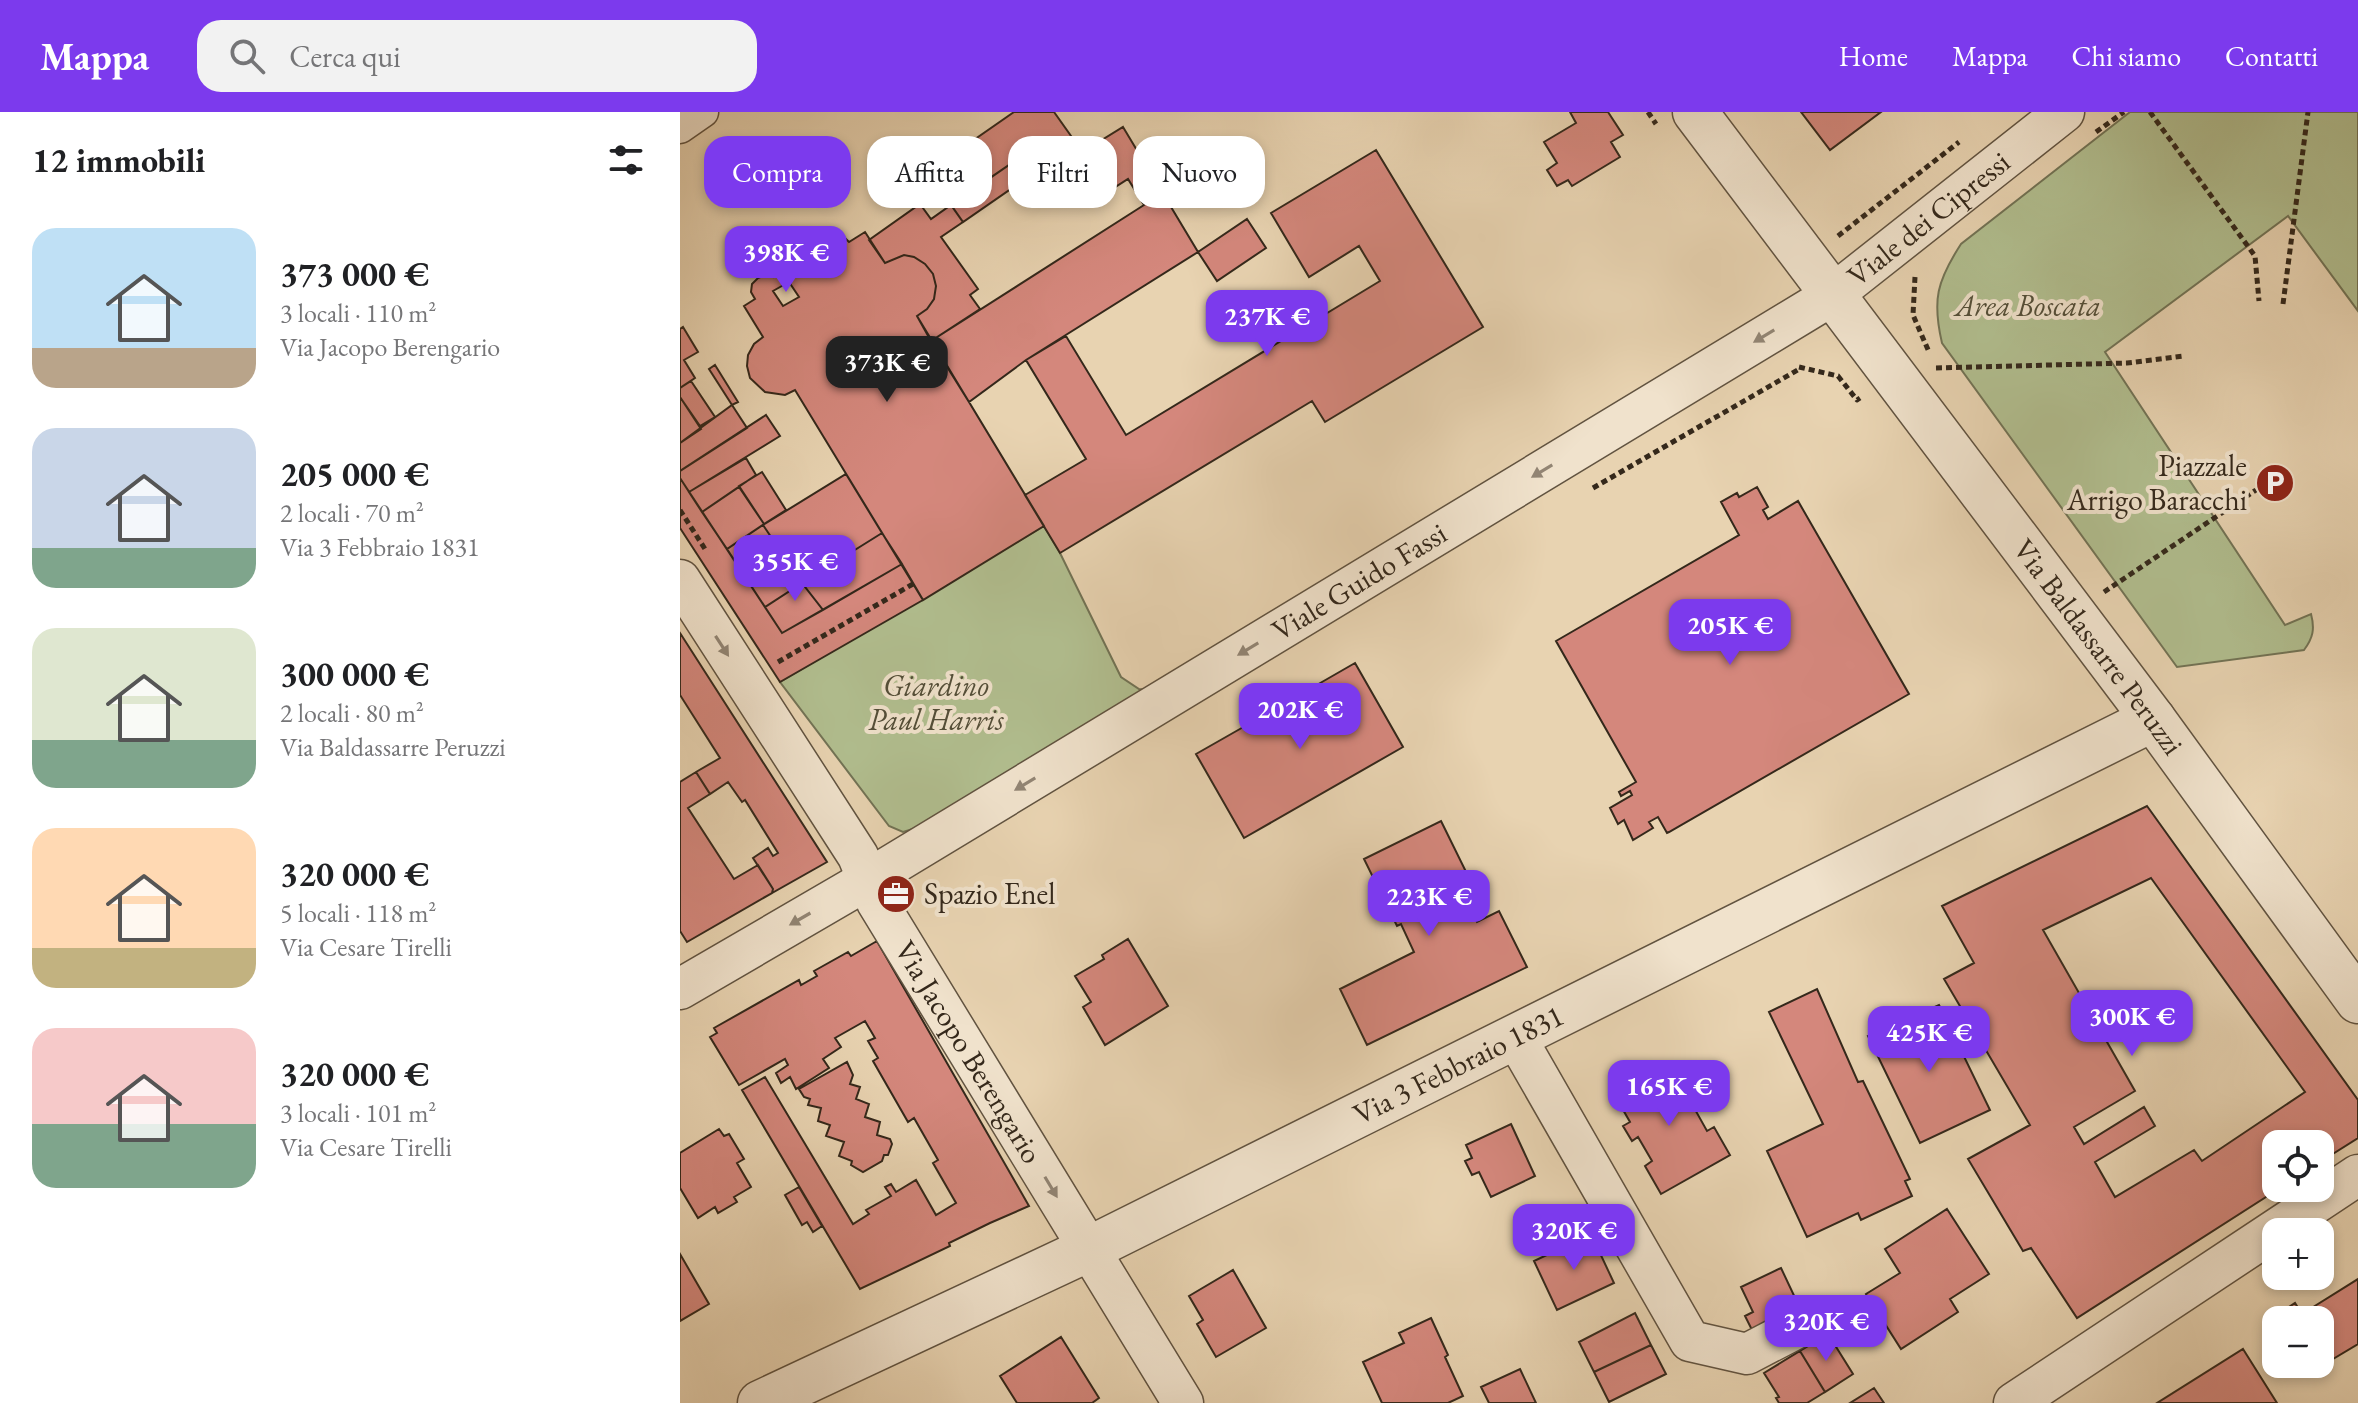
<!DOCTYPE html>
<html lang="it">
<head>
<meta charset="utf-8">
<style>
	:root { --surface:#fff; --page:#f2f2f2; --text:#202124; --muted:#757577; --accent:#7c3aed }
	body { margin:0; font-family:"EB Garamond",serif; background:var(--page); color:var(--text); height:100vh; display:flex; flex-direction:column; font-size:30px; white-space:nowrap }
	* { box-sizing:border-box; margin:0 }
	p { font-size:26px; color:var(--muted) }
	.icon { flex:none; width:44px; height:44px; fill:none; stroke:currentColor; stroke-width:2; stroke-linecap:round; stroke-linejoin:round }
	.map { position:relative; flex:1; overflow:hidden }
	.panel { display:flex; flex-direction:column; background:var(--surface); width:680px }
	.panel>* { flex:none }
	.banner { position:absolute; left:24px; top:24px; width:760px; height:72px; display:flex; gap:16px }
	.controls { position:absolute; left:1582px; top:1018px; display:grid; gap:16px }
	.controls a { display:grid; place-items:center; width:72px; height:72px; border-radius:16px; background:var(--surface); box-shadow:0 4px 12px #0003; font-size:40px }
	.price { position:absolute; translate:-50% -68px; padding:0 18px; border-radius:16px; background:var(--accent); color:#fff; font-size:26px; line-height:52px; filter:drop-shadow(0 2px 4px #0008) }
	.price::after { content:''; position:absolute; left:50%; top:48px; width:24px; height:18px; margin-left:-12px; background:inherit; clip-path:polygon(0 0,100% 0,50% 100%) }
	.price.active { background:#222; color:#fff }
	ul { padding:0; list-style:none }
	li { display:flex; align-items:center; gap:24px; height:200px; padding:0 32px }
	li span { display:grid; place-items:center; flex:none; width:224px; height:160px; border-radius:24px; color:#555 }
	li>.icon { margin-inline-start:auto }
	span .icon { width:96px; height:96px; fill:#fffc; stroke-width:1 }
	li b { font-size:34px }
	h2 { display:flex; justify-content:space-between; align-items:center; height:96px; padding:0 32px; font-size:34px }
	.chip { padding:0 28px; border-radius:24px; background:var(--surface); box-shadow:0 4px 12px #0003; font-size:28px; line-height:72px }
	.chip.active { background:var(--accent); color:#fff }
	header { display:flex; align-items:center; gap:48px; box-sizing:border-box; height:112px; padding:0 40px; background:var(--accent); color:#fff }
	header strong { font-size:38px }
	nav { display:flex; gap:44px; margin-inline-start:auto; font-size:28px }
	.search { width:560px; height:72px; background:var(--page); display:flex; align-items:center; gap:20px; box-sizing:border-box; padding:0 28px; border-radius:24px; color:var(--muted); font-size:30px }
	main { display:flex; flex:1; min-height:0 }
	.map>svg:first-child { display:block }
	.green { fill:#b1be8f; stroke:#727355; stroke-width:2 }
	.building { fill:#d4877c; stroke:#34281b; stroke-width:2; fill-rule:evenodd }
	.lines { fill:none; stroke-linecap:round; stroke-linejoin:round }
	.pedestrian-casing { stroke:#615340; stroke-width:33 }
	.minor-casing { stroke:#615340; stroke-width:43 }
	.tertiary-casing { stroke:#615340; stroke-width:47 }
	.path { stroke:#34281b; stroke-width:5; stroke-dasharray:6 4; stroke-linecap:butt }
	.pedestrian { stroke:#f0e2cc; stroke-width:30 }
	.minor { stroke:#f0e2cc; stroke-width:40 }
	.tertiary { stroke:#f0e2cc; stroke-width:44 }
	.oneway { fill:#928574 }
	.labels { text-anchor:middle; stroke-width:8; stroke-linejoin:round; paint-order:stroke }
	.street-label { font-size:30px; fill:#34281b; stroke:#f0e2cc }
	.park-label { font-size:30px; font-style:italic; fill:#534e38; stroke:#f0e2cc }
	.poi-label { font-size:30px; fill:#34281b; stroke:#f0e2cc; text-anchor:end }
</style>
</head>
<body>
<header>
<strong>Mappa</strong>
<div class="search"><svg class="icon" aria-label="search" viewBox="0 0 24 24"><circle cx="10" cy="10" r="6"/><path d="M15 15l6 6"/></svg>Cerca qui</div>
<nav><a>Home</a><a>Mappa</a><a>Chi siamo</a><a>Contatti</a></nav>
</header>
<main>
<section class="panel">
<h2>12 immobili<svg class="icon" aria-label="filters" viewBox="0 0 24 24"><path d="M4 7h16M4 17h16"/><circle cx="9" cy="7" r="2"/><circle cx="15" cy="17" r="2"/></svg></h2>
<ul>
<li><span style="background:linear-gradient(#bfe0f5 75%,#b9a48a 0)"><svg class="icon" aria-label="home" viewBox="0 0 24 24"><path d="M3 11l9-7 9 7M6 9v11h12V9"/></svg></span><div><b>373 000 €</b><p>3 locali · 110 m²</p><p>Via Jacopo Berengario</p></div></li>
<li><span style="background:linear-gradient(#c9d6e8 75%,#7fa58c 0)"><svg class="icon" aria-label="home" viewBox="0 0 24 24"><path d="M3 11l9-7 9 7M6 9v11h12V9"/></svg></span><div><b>205 000 €</b><p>2 locali · 70 m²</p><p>Via 3 Febbraio 1831</p></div></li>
<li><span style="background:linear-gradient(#dfe7d0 70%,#7fa58c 0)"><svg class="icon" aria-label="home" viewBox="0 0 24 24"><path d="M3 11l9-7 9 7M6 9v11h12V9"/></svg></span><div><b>300 000 €</b><p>2 locali · 80 m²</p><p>Via Baldassarre Peruzzi</p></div></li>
<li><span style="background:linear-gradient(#ffd9b3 75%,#c2b280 0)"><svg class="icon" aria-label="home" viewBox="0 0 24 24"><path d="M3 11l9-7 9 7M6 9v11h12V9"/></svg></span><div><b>320 000 €</b><p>5 locali · 118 m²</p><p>Via Cesare Tirelli</p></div></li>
<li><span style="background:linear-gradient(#f6c9c9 60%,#7fa58c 0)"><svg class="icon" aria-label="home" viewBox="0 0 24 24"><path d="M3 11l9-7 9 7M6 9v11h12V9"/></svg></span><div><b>320 000 €</b><p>3 locali · 101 m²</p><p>Via Cesare Tirelli</p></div></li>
</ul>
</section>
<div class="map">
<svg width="1678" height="1291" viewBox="0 0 1678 1291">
	<rect width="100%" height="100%" fill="#e8d3b1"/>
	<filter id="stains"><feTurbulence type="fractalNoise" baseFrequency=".0025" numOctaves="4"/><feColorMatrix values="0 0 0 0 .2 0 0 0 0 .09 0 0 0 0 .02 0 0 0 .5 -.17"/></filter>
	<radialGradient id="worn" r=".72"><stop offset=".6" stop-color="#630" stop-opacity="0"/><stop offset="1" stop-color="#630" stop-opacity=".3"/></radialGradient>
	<path class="green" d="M1450,0H1678V199L1608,104L1425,240L1605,513L1631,502C1635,517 1633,526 1624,538L1497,555L1262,231C1252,188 1257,169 1281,132Z
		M364,414L380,441L441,565L459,577L467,578L236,716L223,720L209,714L100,570Z"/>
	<path class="building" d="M334,0H374L396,31L354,61L342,44L301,72L278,39Z
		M890,0H928L943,23L931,30L940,45L892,74L888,68L877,74L867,58L877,51L864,30L896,11Z
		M1121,0H1201L1150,38Z
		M443,15L518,140L346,248L289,290L251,229L464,93L448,67L429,79L404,39Z
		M696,38L803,215L645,310L632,289L380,441L345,383L406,347L346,248L386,224L446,323L700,169L679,134L629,165L591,101Z
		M342,44L354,61L283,110L271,93Z
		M240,92L251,107L271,93L283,110L261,125L298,177L290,183L300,197L251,229L237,204L247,197L254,187L256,174L253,162L245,152L234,145L224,143L205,151L189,128Z
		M567,107L586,136L537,169L518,140Z
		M185,120L205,151L224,143L234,145L245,152L253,162L256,174L254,187L247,197L237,204L364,414L243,488L115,278L105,283L85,280L70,266L67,254L68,243L74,232L83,225L64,194L75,187L71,180L72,172L78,166L86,163L93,165L92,148L101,133L109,129H126L140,140L142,131L147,125L155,123L163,124L169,130Z
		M150,140L160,155L146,164L136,149Z
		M109,170L119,185L103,194L93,179Z
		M3,215L18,240L4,248L15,266L0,276V217Z
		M35,253L58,290L52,293L29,257Z
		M11,269L35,305L20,314L0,285V276Z
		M0,285L21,317L0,331Z
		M52,293L67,316L0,359V331Z
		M86,303L100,324L9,380L0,366V359Z
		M66,346L76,363L22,400L9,380Z
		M82,360L106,398L84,412L59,374Z
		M166,362L202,421L122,471L83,413Z
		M0,366L102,521L222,452L243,488L100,570L0,416Z
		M59,375L84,412L47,437L22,400Z
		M1077,375L1088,395L1083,398L1088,407L1118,389L1229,582L989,720L987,721L978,705L969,710L973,716L953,728L944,708L938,712L930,696L952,683L950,679L941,684L939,680L956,670L876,529L1059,423L1041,390L1057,381L1059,385Z
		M83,413L122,471L85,495L47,437Z
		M202,421L222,452L143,498L122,471Z
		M122,471L143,498L102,521L85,495Z
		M0,521L147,750L92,781L93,777L73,746L88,736L93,744L98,741L65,688L62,690L48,670L30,682L16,660L40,646L0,583Z
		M675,551L723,635L564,726L516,642L588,601L597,616L611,608L602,593Z
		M16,660L30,682L8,696L54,767L78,753L93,777L92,781L7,830L0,819V670Z
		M1467,694L1678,988V1026L1640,1050V1032H1596V1076H1600L1397,1206L1351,1136L1343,1139L1288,1047L1350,1013L1264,867L1294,851L1262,794ZM1471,766L1625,980L1522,1049L1514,1038L1435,1085L1415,1050L1475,1014L1464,995L1404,1032L1394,1015L1455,979L1363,818Z
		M761,709L794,776L783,782L797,810L819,799L847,855L687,933L660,877L734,840L721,812L717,814L684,747Z
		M448,827L488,894L425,933L403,895L411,890L395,864L424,847L422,843Z
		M197,829L349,1094L310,1111L269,1131L270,1134L180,1177L62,978L85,965L173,1112L189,1102L186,1098L211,1084L205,1075L211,1072L216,1080L236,1068L256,1103L276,1091L253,1051L258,1048L234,1006L228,1010L193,949L198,946L188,929L195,926L185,909L155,926L161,935L143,947L149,956L116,977L110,965L101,971L96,961L108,953L105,947L59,973L30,925L37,921L34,916L119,868L121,873L137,864L134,859L168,840L171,844Z
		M1137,877L1178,970L1183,969L1230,1067L1225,1069L1232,1084L1181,1108L1178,1101L1127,1125L1087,1039L1143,1012L1089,900Z
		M1259,893L1310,998L1240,1031L1188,924Z
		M167,950L173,963L170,972L180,975L176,987L189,992L185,1005L200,1010L197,1023L210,1027L212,1032L208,1043H204L202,1049L183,1060L171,1053L172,1049L159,1044L164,1030L146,1024L150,1013L138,1009L141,996L128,993L130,987L124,985L119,977Z
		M988,951L1004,979L1011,975L1020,990L1013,994L1027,1019L1034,1015L1050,1043L981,1082L965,1054L972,1049L958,1025L952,1029L943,1014L950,1010L934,982Z
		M831,1012L855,1064L811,1085L799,1060L792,1063L785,1049L792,1046L786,1033Z
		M39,1017L44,1024L49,1022L64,1047L57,1051L71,1075L54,1085L57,1090L38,1101L35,1095L18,1106L0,1076V1041Z
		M119,1075L142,1114L133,1120L127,1110L122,1113L105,1083Z
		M1267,1097L1309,1162L1270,1187L1278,1200L1221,1237L1186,1182L1220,1161L1205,1137Z
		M911,1122L934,1171L877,1198L854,1149Z
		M0,1142L29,1192L0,1209Z
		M1101,1156L1126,1209L1077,1228L1065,1204L1073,1200L1061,1175Z
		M553,1158L586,1216L536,1245L517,1212L523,1208L509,1184Z
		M1678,1167V1232L1643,1253L1640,1248V1208H1600L1597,1203L1615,1191L1622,1202Z
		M955,1201L971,1233L914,1260L899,1230Z
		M751,1206L768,1243L765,1245L783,1284L768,1291H702L683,1250L724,1231L719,1221Z
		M1148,1222L1173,1262L1145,1280L1120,1239Z
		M381,1225L419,1286L412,1291H337L320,1264Z
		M971,1233L986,1262L929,1290L914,1260Z
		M1563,1237L1597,1291H1477Z
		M1120,1239L1145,1280L1127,1291H1099L1096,1286L1099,1285L1084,1261Z
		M840,1257L856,1291H809L801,1275Z
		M1194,1276L1204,1291H1170Z"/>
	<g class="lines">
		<g class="pedestrian-casing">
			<path id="pedestrian" d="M0,16L23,0"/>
		</g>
		<g class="minor-casing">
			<g id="minor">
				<path id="s1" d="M0,468L178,744L197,790L503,1291"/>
				<path id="s2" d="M0,877L187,768L1151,184L1384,0"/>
				<path d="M835,924L1010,1229L1067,1242L1138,1205"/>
				<path d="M1334,1291L1678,1063"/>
			</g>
		</g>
		<g class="tertiary-casing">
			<g id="tertiary">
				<path id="s3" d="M1015,0L1473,607L1678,889"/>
				<path id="s4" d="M80,1291L409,1137L1473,607"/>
			</g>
		</g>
		<path class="path" d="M968,0L976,12
			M1470,0L1575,144L1579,189
			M1416,20L1444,0
			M1158,124L1279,30
			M1235,165L1233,203L1249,240
			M1603,192L1628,0
			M1119,255L1158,264L1177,288L1180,286
			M1256,256L1447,251L1504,244
			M913,376L1121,256
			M0,398L25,437
			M1424,480L1576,378
			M98,550L233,472"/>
		<use href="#pedestrian" class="pedestrian"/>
		<use href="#minor" class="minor"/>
		<use href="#tertiary" class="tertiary"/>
	</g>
	<defs><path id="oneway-solid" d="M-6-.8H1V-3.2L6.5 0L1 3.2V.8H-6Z" transform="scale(2)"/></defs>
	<g class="oneway">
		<use href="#oneway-solid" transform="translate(1084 224) rotate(149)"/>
		<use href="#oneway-solid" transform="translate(862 359) rotate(149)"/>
		<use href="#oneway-solid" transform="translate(42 534) rotate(57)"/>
		<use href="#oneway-solid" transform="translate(568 537) rotate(149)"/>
		<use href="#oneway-solid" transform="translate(345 672) rotate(149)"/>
		<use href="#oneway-solid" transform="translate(120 807) rotate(150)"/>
		<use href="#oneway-solid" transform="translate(371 1075) rotate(59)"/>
	</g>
	<defs>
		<g id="parking-disc" transform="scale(2)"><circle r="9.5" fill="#8f2418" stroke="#f0e2cc"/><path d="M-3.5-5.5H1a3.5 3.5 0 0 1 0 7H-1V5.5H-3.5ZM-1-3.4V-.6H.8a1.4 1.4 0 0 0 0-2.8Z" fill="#fff"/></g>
		<g id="office-disc" transform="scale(2)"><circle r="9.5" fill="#8f2418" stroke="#f0e2cc"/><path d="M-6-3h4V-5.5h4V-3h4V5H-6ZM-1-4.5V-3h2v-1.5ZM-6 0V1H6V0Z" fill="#fff"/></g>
	</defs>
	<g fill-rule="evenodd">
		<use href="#parking-disc" x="1595" y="371"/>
		<use href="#office-disc" x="216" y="782"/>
	</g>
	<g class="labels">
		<g class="street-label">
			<text dy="10" stroke="none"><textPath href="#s2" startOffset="1468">Viale dei Cipressi</textPath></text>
			<text dy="10" stroke="none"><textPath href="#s2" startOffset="792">Viale Guido Fassi</textPath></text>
			<text dy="10" stroke="none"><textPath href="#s3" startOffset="670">Via Baldassarre Peruzzi</textPath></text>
			<text dy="10" stroke="none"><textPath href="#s1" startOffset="554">Via Jacopo Berengario</textPath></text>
			<text dy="10" stroke="none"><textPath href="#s4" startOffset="776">Via 3 Febbraio 1831</textPath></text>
		</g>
		<g class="park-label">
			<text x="1348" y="204">Area Boscata</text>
			<text x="256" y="584">Giardino<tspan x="256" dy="34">Paul Harris</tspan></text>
		</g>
		<g class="poi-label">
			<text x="1567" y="364">Piazzale<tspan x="1567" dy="34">Arrigo Baracchi</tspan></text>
			<text x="244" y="792" text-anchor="start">Spazio Enel</text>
		</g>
	</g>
	<rect width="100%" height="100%" filter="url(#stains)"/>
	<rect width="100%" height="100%" fill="url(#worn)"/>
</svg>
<div class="controls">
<a><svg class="icon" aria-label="locate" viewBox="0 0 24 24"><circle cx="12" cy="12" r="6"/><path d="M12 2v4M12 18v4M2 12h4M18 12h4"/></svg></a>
<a>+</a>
<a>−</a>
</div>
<b class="price" style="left:106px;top:182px">398K €</b>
<b class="price" style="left:587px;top:246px">237K €</b>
<b class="price active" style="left:207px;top:292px">373K €</b>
<b class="price" style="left:115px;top:491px">355K €</b>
<b class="price" style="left:1050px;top:555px">205K €</b>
<b class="price" style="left:620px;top:639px">202K €</b>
<b class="price" style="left:749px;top:826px">223K €</b>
<b class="price" style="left:1452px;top:946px">300K €</b>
<b class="price" style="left:1249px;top:962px">425K €</b>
<b class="price" style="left:989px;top:1016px">165K €</b>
<b class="price" style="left:894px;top:1160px">320K €</b>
<b class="price" style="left:1146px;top:1251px">320K €</b>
<div class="banner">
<a class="chip active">Compra</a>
<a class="chip">Affitta</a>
<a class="chip">Filtri</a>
<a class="chip">Nuovo</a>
</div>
</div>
</main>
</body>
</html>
